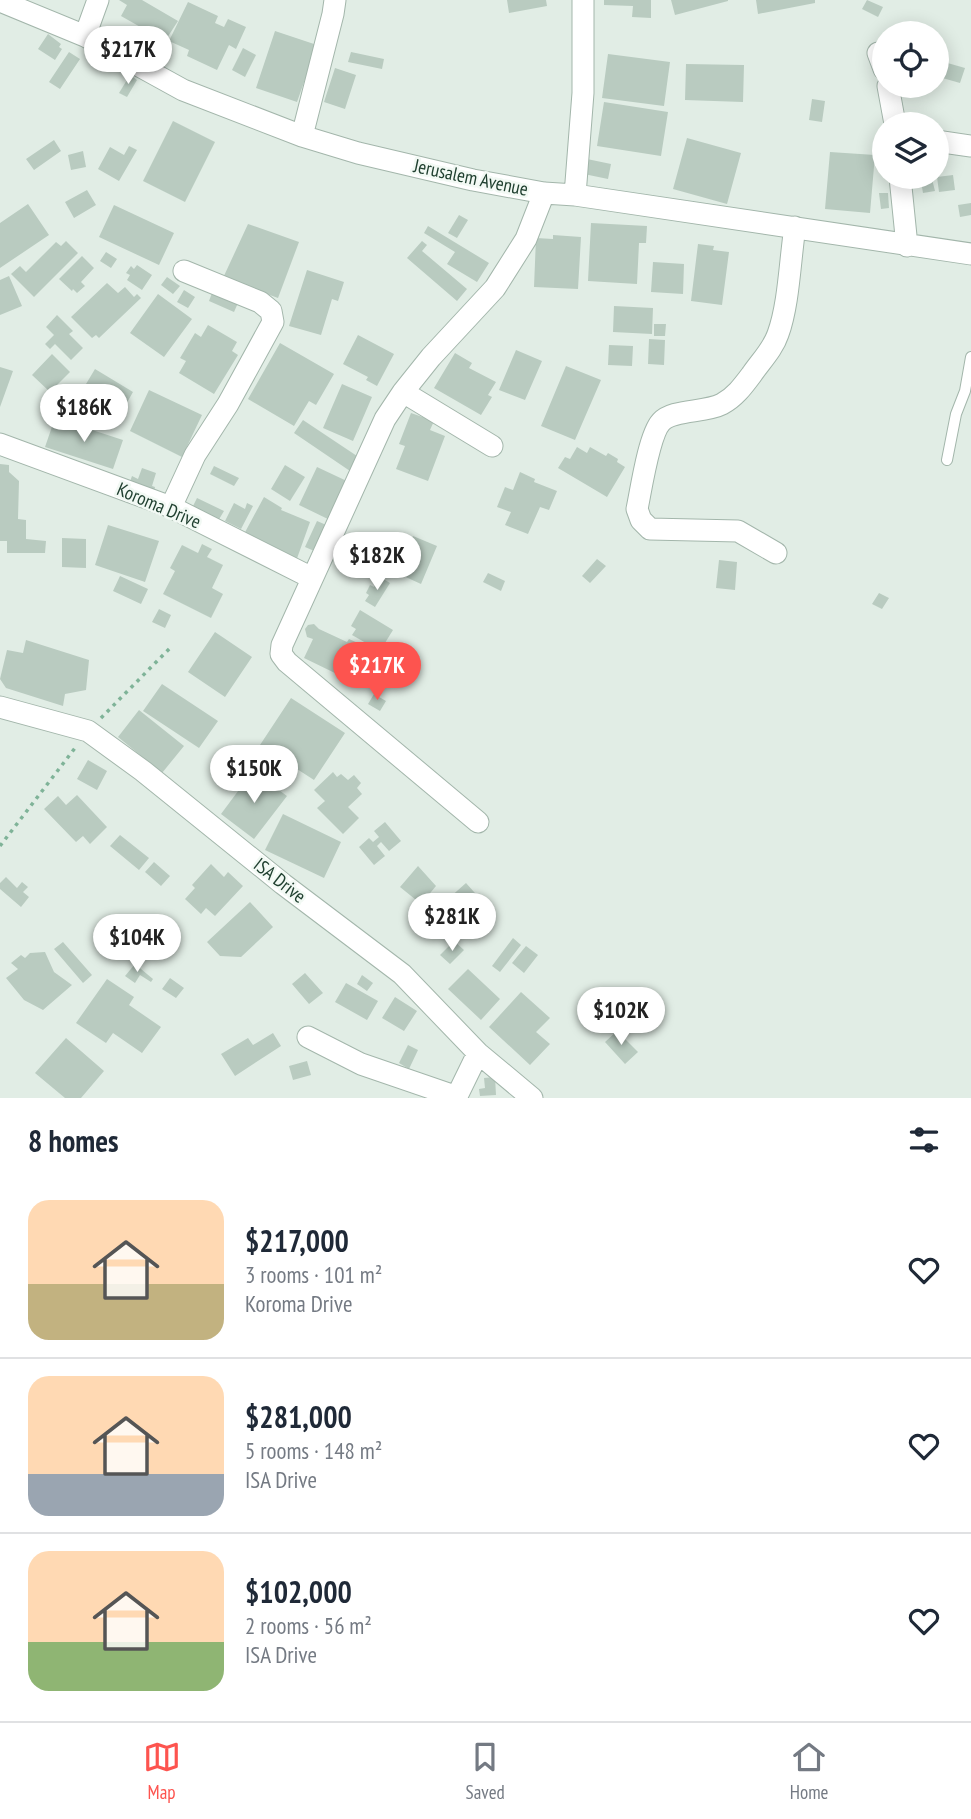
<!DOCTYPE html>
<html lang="en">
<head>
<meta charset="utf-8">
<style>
	:root { --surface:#fff; --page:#f6f6f7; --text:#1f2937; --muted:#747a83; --line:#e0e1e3; --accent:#fd544f }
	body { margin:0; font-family:"PT Sans Narrow",sans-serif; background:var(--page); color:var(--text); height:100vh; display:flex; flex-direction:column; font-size:26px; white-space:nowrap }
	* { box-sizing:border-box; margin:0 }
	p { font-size:23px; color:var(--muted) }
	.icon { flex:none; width:38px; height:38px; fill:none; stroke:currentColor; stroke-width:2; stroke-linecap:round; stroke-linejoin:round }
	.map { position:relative; height:1098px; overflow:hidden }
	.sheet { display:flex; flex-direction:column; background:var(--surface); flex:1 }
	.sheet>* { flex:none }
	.fabs { position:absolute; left:872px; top:21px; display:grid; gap:14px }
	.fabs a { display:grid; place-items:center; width:77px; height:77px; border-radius:50%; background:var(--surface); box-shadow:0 4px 18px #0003; font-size:35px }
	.price { position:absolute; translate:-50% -60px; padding:0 16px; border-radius:24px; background:#fff; color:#222; font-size:23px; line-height:46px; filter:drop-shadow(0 2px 4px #0008) }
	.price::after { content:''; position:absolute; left:50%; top:42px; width:21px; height:16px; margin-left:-10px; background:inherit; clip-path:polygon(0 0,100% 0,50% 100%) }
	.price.active { background:var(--accent); color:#fff }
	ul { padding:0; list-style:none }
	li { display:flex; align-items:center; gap:21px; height:175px; padding:0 28px }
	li+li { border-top:2px solid var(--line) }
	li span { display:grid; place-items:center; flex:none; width:196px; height:140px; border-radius:21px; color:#555 }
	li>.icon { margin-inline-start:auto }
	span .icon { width:84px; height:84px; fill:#fffc; stroke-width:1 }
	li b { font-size:30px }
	h2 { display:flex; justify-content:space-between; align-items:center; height:84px; padding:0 28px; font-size:30px }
	.menu { display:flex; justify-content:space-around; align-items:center; height:98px; border-top:2px solid var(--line); background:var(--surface); font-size:19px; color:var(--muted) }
	.menu a { display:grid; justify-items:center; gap:4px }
	.menu .active { color:var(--accent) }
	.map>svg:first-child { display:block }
	.building { fill:#b9cbc0 }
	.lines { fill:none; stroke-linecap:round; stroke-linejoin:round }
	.service-casing { stroke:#a3b6ab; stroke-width:12 }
	.minor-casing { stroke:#a3b6ab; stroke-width:23 }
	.path { stroke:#7fb398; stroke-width:3.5; stroke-dasharray:3.5 5; stroke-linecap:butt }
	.service { stroke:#fff; stroke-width:10 }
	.minor { stroke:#fff; stroke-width:21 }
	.labels { text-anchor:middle; stroke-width:5; stroke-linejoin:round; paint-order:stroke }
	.street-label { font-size:19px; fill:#204030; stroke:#f2f9f4 }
</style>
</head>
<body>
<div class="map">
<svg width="971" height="1098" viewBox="0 0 971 1098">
	<rect width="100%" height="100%" fill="#e1ede5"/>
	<path class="building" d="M119,0H142L178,21L165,41L121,16L127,5Z
		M507,0H546L547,6L509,13Z
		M604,0H651V18L632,17L633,6L604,5Z
		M671,0H728V1L675,15Z
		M756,0H815V3L758,14Z
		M867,0L883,7L878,17L862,9Z
		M188,2L218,16L215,23L224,27L228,19L246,27L236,49L229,45L217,70L187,56L189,50L169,41Z
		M275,31L317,45L297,102L256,88Z
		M48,34L61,44L59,47L62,49L55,60L38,49Z
		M243,48L256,55L245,77L232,70Z
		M69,52L80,59L60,89L49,82Z
		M351,52L384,59L382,69L348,62Z
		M608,54L670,62L664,106L602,98Z
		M944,62L965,68L960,83L939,77Z
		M686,64L744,65L743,102L685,100Z
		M335,68L356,75L345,109L324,102Z
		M130,75L137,80L127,97L119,93Z
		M812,99L825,101L822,122L809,120Z
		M604,102L668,112L661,156L597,146Z
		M173,121L215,142L185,202L143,181Z
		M687,138L741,153L727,204L673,189Z
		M54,140L61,151L34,170L26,159Z
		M129,146L137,150L119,181L98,169L110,147L124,155Z
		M83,151L86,167L71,170L68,155Z
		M830,152L875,155L870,213L825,209Z
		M587,159L611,164L608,179L584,174Z
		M953,175L955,190L939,192L937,177Z
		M932,179L935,191L923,193L921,181Z
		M87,190L96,205L74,218L65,202Z
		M879,193H888L889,208L881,209Z
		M971,203V215L960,217L958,205Z
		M28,204L49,235L0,268V223Z
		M114,205L174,233L159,265L99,237Z
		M459,215L468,220L457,238L448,233Z
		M591,223L647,226L646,243H639L637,284L588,281Z
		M248,224L299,242L278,298L223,278Z
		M428,226L489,263L477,282L447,264L455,252L424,233Z
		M553,235L581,237L578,289L534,287L536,238L553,239Z
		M66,241L78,253L34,297L11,274L20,266L26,272L56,242L61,246Z
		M422,241L427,245L422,251L467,289L457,301L407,258Z
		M698,244L714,246L713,250L729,252L722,305L691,301Z
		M106,252L117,259L111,268L100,261Z
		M82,256L94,268L81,282L85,286L77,293L73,289L72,291L59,279Z
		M653,262L684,264L683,294L651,292Z
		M137,265L152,275L142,290L127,280L130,275L126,273L131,266L134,269Z
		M307,270L344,282L338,301L332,299L321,335L289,326Z
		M9,276L22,306L0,315V280Z
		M167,277L180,286L173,294L161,285Z
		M107,283L118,293L125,287L134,297L137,294L141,298L99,338L96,335L92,338L71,317Z
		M184,290L195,297L188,308L177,302Z
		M212,293L238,303L234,312L209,301Z
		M158,294L192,319L164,357L130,333Z
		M614,306L653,308L652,334L613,332Z
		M57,315L73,331L69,334L83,348L71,360L55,344L50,349L45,344L54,335L46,327Z
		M654,324H666L665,336H654Z
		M208,325L237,342L232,351L238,355L214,394L179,373L186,361L180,358L195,333L201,337Z
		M358,335L394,354L377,386L366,380L368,377L343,364Z
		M649,339L665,340L664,365L648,364Z
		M280,343L334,374L316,405L309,401L294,426L248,399Z
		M609,345L633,346L632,366L608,365Z
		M516,350L542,361L525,400L499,390Z
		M455,353L472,363L469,368L496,382L488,395L492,397L481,415L434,388Z
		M52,354L70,372L50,392L32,375Z
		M566,366L601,380L575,440L541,426Z
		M0,367L13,371L0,407Z
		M95,369L133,392L113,427L74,404Z
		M342,384L372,397L353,441L323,428Z
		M149,390L202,415L182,457L130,431Z
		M411,413L434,421L430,430L445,436L428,481L396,469L405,446L399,444Z
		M55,418L123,440L113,469L45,447Z
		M303,420L360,458L350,471L294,433Z
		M577,447L587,453L590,447L606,456L608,453L618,459L617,462L625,467L607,497L558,468L565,457L570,459Z
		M0,464L9,465V472L19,481L18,519L26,520V539L46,541L45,553H7V541H0Z
		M285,465L305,477L290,501L271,489Z
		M214,466L239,478L234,486L210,474Z
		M317,467L351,483L332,521L299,505Z
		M142,468L156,473L152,486L155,487L153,495L128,487L132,476L138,479Z
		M520,472L535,479L534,482L557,491L549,510L540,507L528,534L505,525L511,512L497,507L505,487L513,490Z
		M264,497L282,508L281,510L310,522L295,564L243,536Z
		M197,498L224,511L218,521L192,508Z
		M234,503L245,509L247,503L253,506L241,529L225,521Z
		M317,521L331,527L319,553L305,547Z
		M108,525L159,541L145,582L95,565Z
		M413,536L437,546L421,584L397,573L400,566L387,560L391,552L404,557Z
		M62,538L86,539V568L62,567Z
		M202,544L212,549L207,557L223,565L212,588L223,594L211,618L163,594L175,571L170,568L182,545L198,553Z
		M597,559L606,566L590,583L582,576Z
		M719,560L737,562L735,590L716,588Z
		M488,573L505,581L501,591L483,582Z
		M120,576L148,589L141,604L113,591Z
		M380,577L390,583L375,607L365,601L369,595L366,593L370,585L374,587Z
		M879,593L889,598L882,609L872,604Z
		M159,609L171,615L165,628L152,622Z
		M360,610L393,630L380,651L352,635L356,629L351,626Z
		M314,624L319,629L347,642L349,639L380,653L366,682L341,670L339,675L304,658L313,639L307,637L305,629L308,625Z
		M215,632L252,657L225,697L188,672Z
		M26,640L89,660L86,690L65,694L63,706L6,688L0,679L7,650L23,653Z
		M162,684L218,721L199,748L143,711Z
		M374,694L386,701L380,711L368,704Z
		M291,698L345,733L314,780L260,745Z
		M139,710L184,746L162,773L118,737Z
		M88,760L107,771L97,790L77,779Z
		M253,771L287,796L254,839L221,814Z
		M333,772L337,777L341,774L348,780L354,775L361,783L357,788L362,794L348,807L359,818L343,834L317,808L325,801L314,790Z
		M77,795L107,827L90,844L83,836L76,842L44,809L58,796L66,805Z
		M283,814L341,842L324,878L265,850Z
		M385,822L401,841L389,851L381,842L377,846L385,856L374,865L359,847L369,838L373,842L379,837L374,831Z
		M120,835L149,858L139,870L110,846Z
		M154,862L170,876L161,886L145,872Z
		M211,864L224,877L228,872L243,886L215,916L206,908L201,914L185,899L195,888L192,885Z
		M418,866L436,886L421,904L400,887Z
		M6,877L17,888L22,882L28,887L23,892L29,897L21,907L0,889V883Z
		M466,883L491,911L457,942L431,914Z
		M250,902L273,927L241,957L220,956L207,942Z
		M513,938L521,945L500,972L492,966Z
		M454,941L464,950L450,964L440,955Z
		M63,942L92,975L83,983L54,949Z
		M526,946L538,955L524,973L512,963Z
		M45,952L54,972L72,985L43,1010L24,1000L6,978L18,969L11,963L21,955L25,958L30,953Z
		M135,964L153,979L151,982L140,975L135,983L125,976Z
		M468,969L500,999L481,1020L448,989Z
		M305,973L323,993L309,1004L292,984Z
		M362,975L373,983L367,991L357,984Z
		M170,978L184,988L176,998L162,989Z
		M107,979L134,997L129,1005L161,1027L142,1053L113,1033L106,1043L76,1023Z
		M346,983L378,1001L367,1020L335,1002Z
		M521,992L550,1018L536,1032L550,1044L530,1065L489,1027Z
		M395,997L417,1011L404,1031L382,1018Z
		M617,1031L638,1052L625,1064L605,1042Z
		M273,1033L281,1046L235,1076L221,1054L248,1038L253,1045Z
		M66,1038L104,1071L81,1098H65L35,1073Z
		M408,1045L418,1050L409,1069L399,1063Z
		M307,1061L311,1075L293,1080L289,1066Z
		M495,1077L496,1095L480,1096L479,1089L485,1088L484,1078Z"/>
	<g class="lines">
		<g class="service-casing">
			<path id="service" d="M947,460L956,414L965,391L971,357"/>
		</g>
		<g class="minor-casing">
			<path id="minor" d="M0,1L85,36L183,90L302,136L358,153L473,180L544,193L575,195L971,254
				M85,36L98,0
				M878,53L884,69
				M888,86L895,124
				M302,136L333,14L335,0
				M936,141L971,146
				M900,177L907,246
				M575,195L583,93V0
				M403,392L492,446
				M0,444L171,507L312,578
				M171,507L195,455L228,404L273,322L271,311L260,302L184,271
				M776,553L738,531L650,529L641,520L637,509C641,490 649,435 661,422C672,409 705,413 722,404C735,397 743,386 752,374C761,361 773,349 778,334C789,304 790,259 795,227
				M0,707L88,731L143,771L283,884L402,974L478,1053L532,1098
				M478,822L287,662L281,654L282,645L385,419L403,392L431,357L495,288L526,239L544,193
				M308,1037L361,1064L457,1097
				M456,1098L478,1053"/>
		</g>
		<path class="path" d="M101,718L171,647
			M0,846L75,748"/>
		<use href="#service" class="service"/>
		<use href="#minor" class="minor"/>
	</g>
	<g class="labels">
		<g class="street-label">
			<text transform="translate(471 177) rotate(12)" y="7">Jerusalem Avenue</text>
			<text transform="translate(159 505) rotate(23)" y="7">Koroma Drive</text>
			<text transform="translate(280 880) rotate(38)" y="7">ISA Drive</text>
		</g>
	</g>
</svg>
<div class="fabs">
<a><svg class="icon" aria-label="locate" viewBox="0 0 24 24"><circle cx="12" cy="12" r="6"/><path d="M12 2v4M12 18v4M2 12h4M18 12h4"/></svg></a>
<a><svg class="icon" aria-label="layers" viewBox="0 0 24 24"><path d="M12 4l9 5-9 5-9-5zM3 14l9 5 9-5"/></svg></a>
</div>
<b class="price" style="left:128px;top:86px">$217K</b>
<b class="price" style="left:84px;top:444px">$186K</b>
<b class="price" style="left:377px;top:592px">$182K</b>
<b class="price active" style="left:377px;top:702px">$217K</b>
<b class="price" style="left:254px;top:805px">$150K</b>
<b class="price" style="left:452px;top:953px">$281K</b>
<b class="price" style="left:137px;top:974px">$104K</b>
<b class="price" style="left:621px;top:1047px">$102K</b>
</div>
<section class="sheet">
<h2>8 homes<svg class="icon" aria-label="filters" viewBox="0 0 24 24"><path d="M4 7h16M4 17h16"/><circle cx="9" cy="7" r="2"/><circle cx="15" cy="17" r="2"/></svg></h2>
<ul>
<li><span style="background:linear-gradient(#ffd9b3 60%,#c2b280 0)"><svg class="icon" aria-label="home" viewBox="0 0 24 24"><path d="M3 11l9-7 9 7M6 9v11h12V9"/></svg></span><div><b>$217,000</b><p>3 rooms · 101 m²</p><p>Koroma Drive</p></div><svg class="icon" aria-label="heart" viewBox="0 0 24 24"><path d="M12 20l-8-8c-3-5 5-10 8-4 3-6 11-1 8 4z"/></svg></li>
<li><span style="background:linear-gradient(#ffd9b3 70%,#9aa5b1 0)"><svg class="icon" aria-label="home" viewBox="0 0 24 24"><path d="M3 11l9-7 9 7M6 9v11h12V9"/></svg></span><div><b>$281,000</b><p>5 rooms · 148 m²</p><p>ISA Drive</p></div><svg class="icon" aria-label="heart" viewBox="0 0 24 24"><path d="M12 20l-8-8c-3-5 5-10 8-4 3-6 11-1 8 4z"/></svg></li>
<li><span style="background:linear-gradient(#ffd9b3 65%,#8fb573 0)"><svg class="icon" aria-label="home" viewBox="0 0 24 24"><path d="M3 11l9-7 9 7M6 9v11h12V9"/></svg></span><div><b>$102,000</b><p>2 rooms · 56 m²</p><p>ISA Drive</p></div><svg class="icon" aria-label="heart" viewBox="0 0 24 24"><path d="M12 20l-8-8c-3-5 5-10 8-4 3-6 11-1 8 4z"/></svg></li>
</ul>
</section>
<nav class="menu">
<a class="active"><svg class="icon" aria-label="map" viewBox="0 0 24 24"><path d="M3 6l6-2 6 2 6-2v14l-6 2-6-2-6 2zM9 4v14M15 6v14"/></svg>Map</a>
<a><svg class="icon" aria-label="saved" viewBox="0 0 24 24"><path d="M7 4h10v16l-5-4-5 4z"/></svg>Saved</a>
<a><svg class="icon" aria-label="home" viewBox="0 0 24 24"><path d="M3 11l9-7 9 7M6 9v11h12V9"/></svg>Home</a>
</nav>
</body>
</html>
